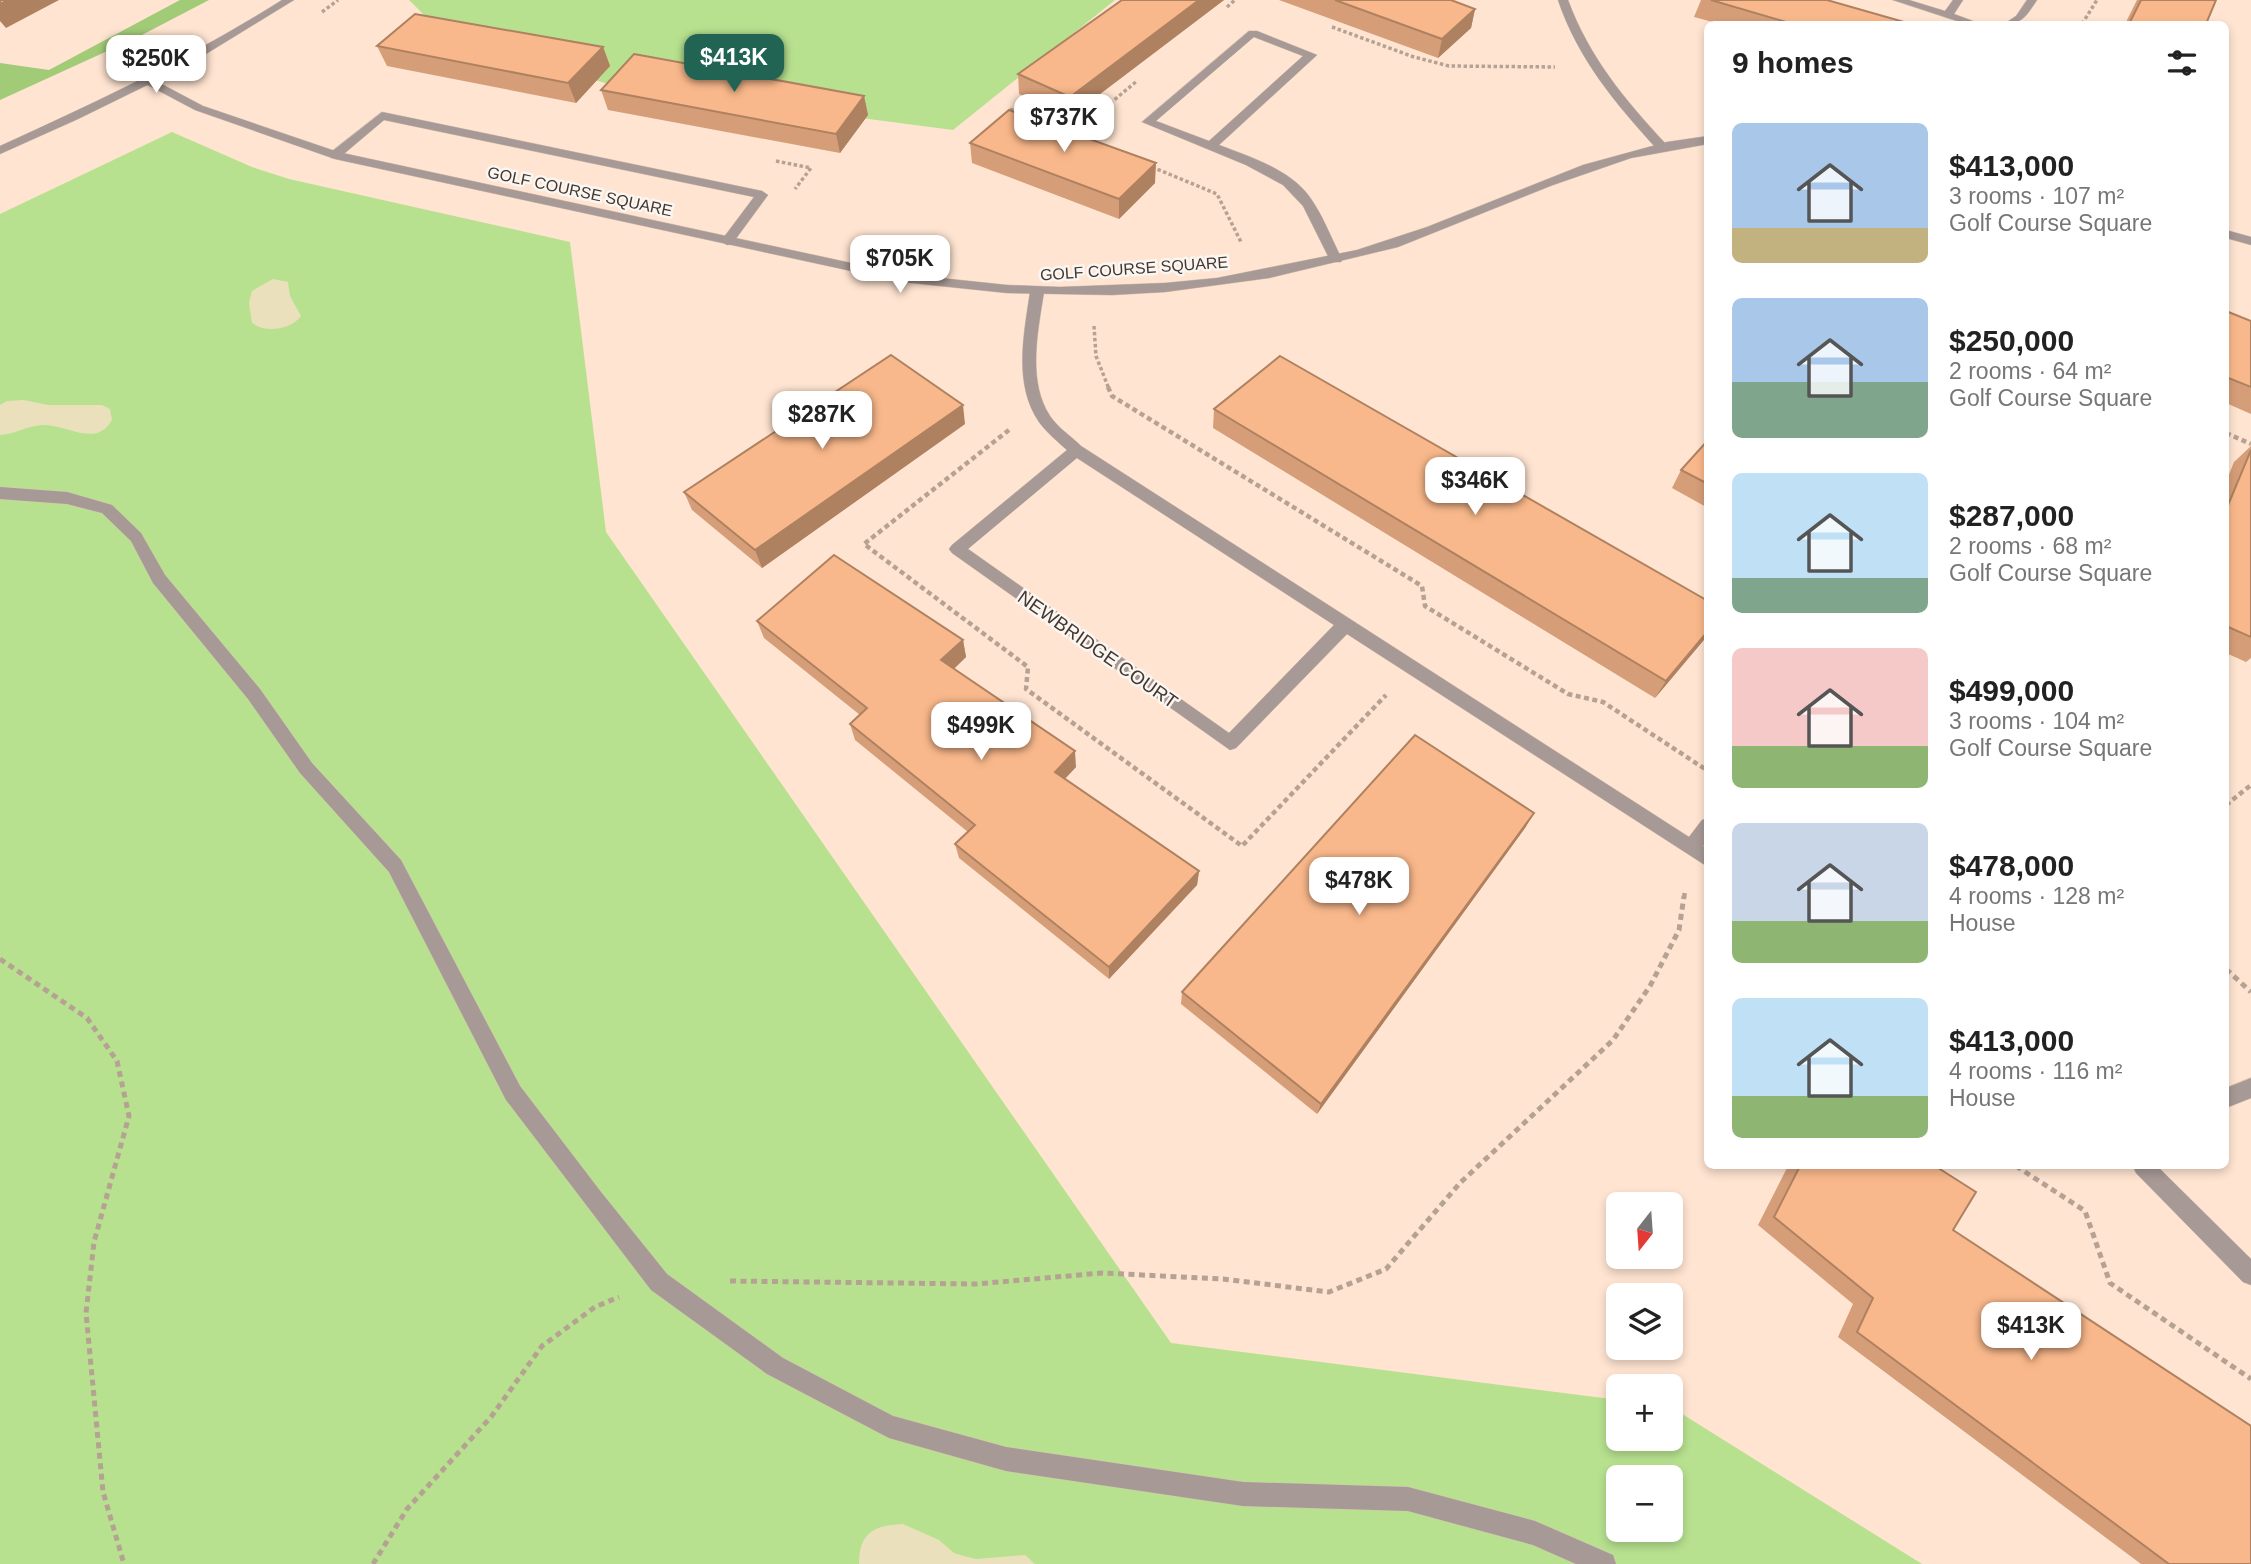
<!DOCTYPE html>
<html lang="en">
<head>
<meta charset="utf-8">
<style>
	:root { --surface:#fff; --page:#f2f2f2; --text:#222; --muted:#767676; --accent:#226453 }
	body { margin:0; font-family:Arial,sans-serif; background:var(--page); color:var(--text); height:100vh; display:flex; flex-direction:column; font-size:26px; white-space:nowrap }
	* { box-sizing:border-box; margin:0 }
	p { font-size:23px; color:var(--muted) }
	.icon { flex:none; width:38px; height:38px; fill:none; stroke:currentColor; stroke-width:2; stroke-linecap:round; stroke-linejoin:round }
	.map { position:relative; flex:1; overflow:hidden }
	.drawer { position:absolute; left:1704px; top:21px; width:525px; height:1148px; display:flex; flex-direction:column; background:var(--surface); border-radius:10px; box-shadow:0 4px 10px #0003 }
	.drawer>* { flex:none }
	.needle { width:46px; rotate:197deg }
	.tools { position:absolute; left:1606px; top:1192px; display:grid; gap:14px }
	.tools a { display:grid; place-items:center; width:77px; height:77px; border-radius:10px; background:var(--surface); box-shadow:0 4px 10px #0003; font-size:35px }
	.price { position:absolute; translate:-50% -60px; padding:0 16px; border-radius:14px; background:#fff; color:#222; font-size:23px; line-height:46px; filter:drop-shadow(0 2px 4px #0008) }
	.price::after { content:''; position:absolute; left:50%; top:42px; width:21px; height:16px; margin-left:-10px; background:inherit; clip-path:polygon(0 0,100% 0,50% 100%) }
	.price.current { background:var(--accent); color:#fff }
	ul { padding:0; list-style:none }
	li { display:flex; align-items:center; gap:21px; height:175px; padding:0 28px }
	li span { display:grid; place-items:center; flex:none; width:196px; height:140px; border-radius:10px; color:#555 }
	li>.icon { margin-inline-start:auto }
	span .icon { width:84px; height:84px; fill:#fffc; stroke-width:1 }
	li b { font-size:30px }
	h2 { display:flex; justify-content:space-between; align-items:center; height:84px; padding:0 28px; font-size:30px }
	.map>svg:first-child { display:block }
	.green { fill:#b7e18f; fill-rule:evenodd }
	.forest { fill:#a1cb77 }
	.sand { fill:#eae0bb }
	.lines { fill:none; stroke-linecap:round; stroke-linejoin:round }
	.service-casing { stroke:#d9c2b1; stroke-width:1 }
	.minor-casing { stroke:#d9c2b1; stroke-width:1 }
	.tertiary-casing { stroke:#d9c2b1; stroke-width:1 }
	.path-far2 { stroke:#b6a293; stroke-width:3.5; stroke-dasharray:3.5 2.5; stroke-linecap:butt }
	.path-far1 { stroke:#b6a293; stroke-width:4.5; stroke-dasharray:5 3.5; stroke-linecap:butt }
	.path { stroke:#b6a293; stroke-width:5; stroke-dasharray:6 4.5; stroke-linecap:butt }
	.service { fill:#a79995; fill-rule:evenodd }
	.minor { fill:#a79995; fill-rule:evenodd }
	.tertiary { fill:#a79995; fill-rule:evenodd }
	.wall { fill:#d69e78 }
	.shaded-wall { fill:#ae8161 }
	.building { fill:#f9b88b; stroke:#ae8161; stroke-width:2 }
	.labels { text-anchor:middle; stroke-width:5; stroke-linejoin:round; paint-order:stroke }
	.far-street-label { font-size:16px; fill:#423831; stroke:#fbf6f2 }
	.street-label { font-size:19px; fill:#423831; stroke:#fbf6f2 }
</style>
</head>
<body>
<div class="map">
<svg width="2251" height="1564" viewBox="0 0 2251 1564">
	<rect width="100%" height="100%" fill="#ffe4d1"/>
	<path class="green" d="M409,0H1115L953,130L616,86L448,39Z
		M172,132L252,167L289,179L570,242L606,532L1171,1343L1619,1400V1438H1671V1407L1922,1564H0V214ZM1619,1477H1671V1530H1619Z"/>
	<path class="forest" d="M180,0H209L138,37L0,100V63L49,70Z"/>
	<path class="sand" d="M273,279L288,282L290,296L301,316C291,330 265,333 252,323L249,303L252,291Z
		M24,400L48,405H102L110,409L112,420C96,449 65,423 42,425C27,426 15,434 0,435V405L7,401Z
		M903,1524L939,1540L954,1553L964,1556L976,1559L1025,1555L1035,1564H859C859,1532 875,1525 903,1524Z"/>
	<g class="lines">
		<g class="service-casing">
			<path id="service" d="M1558,0H1568C1589,57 1625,100 1665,143V149H1657C1615,103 1578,59 1558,0Z
				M1893,0H1909L1945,11L1953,0H1963L1954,14L1981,24H1966Z
				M2027,0H2037C2027,15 2023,24 2004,24L2016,16Z
				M1249,31H1257L1317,55L1219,145C1248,156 1289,169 1309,196C1323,215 1331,238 1342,259L1341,262H1331L1303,206L1283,185L1246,165L1142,122ZM1254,37L1303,56L1209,141L1156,121Z
				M382,112L762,191L768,195L732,244L727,245L721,241L754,197L384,120L339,158H331V152Z
				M1037,288L1044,292C1038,331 1027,381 1050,416C1058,428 1071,436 1081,446L1689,837L1702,820L1708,818V840L1703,846L1708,849V867L1347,634L1236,748L1230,750L952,553L949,549L952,545L1067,450C1057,441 1047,433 1039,422C1013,384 1024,334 1030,292ZM1077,458L1334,625L1229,733L968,549Z
				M0,487L67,492L112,505L141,533L165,575L260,689L312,763L401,860L520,1086L601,1192L667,1274L783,1358L893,1416L1006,1447L1243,1482L1408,1487L1535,1521L1613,1555L1616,1564H1576L1533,1545L1408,1511L1243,1506L1006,1471L889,1438L767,1374L651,1290L587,1206L506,1100L389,872L300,773L248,699L153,583L131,541L102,513L67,504L0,499Z
				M2251,1078V1098L2226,1108V1088Z
				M2133,1166H2157L2251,1259V1285L2243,1282L2136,1173Z"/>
		</g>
		<g class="minor-casing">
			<path id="minor" d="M144,79H152L203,106L338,152L902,274L1007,285L1060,287L1165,283L1217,278L1357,250L1427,227L1583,165L1667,142L1708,136V144L1631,158L1553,185L1398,247L1269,278L1165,292L1112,295L1007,293L902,282L335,159L195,110L144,83Z
				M2226,230L2251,237V245L2226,238Z"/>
		</g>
		<g class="tertiary-casing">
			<path id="tertiary" d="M282,0H294L188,65L78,119L0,154V146C97,102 192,57 282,0Z"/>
		</g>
		<path class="path-far2" d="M1227,7L1235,0
			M322,12L338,0
			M2082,24L2097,0
			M1332,27L1414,57L1449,66L1555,67
			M1010,109L1050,125
			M1073,134L1137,81
			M776,161L811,168L795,189
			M1152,167L1217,194L1241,242
			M1094,326L1096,356L1109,389"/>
		<path class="path-far1" d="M1108,387L1112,396L1422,586L1425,606L1568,694L1603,702L1708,771
			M1009,430L864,544L1028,667L1026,689L1242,846L1386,695
			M2226,433L2251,444
			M2226,805L2251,785
			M1684,898L1685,891"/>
		<path class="path" d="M0,959L87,1018L117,1061L129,1116L94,1242L86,1313L103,1492L124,1564
			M2226,969L2251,992
			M2016,1166L2085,1211L2110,1283L2251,1379
			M730,1281L976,1284L1102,1273L1223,1279L1329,1292L1386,1269L1460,1183L1613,1040L1650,986L1679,930L1684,896
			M373,1564L407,1509L491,1417L542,1346L595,1307L619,1297"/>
		<use href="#service" class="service"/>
		<use href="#minor" class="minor"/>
		<use href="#tertiary" class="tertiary"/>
	</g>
	<path class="wall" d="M1122,0H1224L1071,116L1019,94L1018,74Z
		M1279,0H1451L1475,9L1471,28L1438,58Z
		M1701,0H1827L1911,24H1720L1694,17Z
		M2137,0H2216L2206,24H2125Z
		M377,46L603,47L610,66L576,103L387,66Z
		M601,90L864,96L868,115L840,153L608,110Z
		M970,143L1155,183L1119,219L972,163Z
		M2226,311L2251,321V414L2226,403Z
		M1214,409L1708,601V635L1655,698L1213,428Z
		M965,424L762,568L692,510L684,492Z
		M1708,440V508L1672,488L1681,470Z
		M2251,446V658L2246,662L2226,653V482L2234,462Z
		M757,621L963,640L966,657L954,669L1076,767L1065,779L1199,871L1197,885L1109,979L959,858L955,844L968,832L855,740L850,724L860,715L764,638Z
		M1534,813L1525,828L1317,1114L1181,1004L1182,992Z
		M1788,1166H1935L1953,1230L2251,1564H2141L1838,1337L1853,1304L1758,1225Z"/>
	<path class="shaded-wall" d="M8,0H59L6,28L0,21V4Z
		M1199,0H1224L1071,116L1070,97Z
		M1475,9L1471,28L1438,58L1442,39Z
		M603,47L610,66L576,103L568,83Z
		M864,96L868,115L840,153L836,134Z
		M1156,163L1155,183L1119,219V199Z
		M963,405L965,424L762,568L755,550Z
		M1708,631V635L1655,698L1666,681Z
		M963,640L966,657L945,677L941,660Z
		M1075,751L1076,767L1056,788L1055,772Z
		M1534,813L1525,828L1317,1114L1321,1104Z
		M1199,871L1197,885L1109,979V967Z"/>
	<path class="building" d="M0,0H8L0,4Z
		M1122,0H1199L1070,97L1018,74Z
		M1335,0H1451L1475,9L1442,39Z
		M1711,0H1827L1911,24H1793Z
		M2141,0H2216L2206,24H2129Z
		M415,14L603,47L568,83L377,46Z
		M634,54L864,96L836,134L601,90Z
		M1009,110L1156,163L1119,199L970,143Z
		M2226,311L2251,321V387L2226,377Z
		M891,355L963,405L755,550L684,492Z
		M1280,356L1708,601V631L1666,681L1214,409Z
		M1708,440V484L1681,470Z
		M2251,450V637L2226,626V510Z
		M834,555L963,640L941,660L1075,751L1055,772L1199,871L1109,967L955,844L975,825L850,724L867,708L757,621Z
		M1415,735L1534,813L1321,1104L1182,992Z
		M1800,1166H1935L1976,1192L1953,1230L2251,1426V1564H2169L1857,1332L1873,1298L1774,1217Z"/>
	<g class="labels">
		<g class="far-street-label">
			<text transform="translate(580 191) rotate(12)" y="6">GOLF COURSE SQUARE</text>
			<text transform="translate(1134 268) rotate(-4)" y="6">GOLF COURSE SQUARE</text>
		</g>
		<g class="street-label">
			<text transform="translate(1098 649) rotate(35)" y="7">NEWBRIDGE COURT</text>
		</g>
	</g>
</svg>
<div class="tools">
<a><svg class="needle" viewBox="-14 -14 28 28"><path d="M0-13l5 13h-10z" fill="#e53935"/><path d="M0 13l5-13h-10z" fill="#767676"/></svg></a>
<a><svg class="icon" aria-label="layers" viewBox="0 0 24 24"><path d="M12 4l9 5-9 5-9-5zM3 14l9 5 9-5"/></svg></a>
<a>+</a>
<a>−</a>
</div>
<b class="price current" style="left:734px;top:94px">$413K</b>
<b class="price" style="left:156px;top:95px">$250K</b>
<b class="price" style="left:1064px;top:154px">$737K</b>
<b class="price" style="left:900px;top:295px">$705K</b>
<b class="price" style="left:822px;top:451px">$287K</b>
<b class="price" style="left:1475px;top:517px">$346K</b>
<b class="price" style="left:981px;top:762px">$499K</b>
<b class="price" style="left:1359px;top:917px">$478K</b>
<b class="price" style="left:2031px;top:1362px">$413K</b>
<section class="drawer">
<h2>9 homes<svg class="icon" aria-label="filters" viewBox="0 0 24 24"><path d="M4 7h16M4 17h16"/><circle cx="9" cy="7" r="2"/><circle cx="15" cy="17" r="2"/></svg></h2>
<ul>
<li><span style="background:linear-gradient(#a9c7e8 75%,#c2b280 0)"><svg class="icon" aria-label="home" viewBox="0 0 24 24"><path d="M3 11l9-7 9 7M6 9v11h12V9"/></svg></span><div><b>$413,000</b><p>3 rooms · 107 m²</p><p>Golf Course Square</p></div></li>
<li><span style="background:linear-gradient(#a9c7e8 60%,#7fa58c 0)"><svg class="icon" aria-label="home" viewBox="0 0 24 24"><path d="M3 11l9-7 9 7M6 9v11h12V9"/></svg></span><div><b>$250,000</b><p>2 rooms · 64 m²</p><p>Golf Course Square</p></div></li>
<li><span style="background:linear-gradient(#bfe0f5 75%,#7fa58c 0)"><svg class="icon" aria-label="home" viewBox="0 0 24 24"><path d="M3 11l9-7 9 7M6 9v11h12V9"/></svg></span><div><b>$287,000</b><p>2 rooms · 68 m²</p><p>Golf Course Square</p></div></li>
<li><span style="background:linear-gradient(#f6c9c9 70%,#8fb573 0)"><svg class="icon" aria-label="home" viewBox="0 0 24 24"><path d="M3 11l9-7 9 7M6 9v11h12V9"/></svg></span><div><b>$499,000</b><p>3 rooms · 104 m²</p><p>Golf Course Square</p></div></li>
<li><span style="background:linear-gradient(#c9d6e8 70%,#8fb573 0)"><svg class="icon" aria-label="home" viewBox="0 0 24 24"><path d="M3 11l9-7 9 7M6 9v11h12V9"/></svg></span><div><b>$478,000</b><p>4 rooms · 128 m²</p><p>House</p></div></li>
<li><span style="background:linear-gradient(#bfe0f5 70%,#8fb573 0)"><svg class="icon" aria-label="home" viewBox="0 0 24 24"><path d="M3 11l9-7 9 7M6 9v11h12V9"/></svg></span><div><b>$413,000</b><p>4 rooms · 116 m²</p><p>House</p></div></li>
</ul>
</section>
</div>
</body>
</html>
